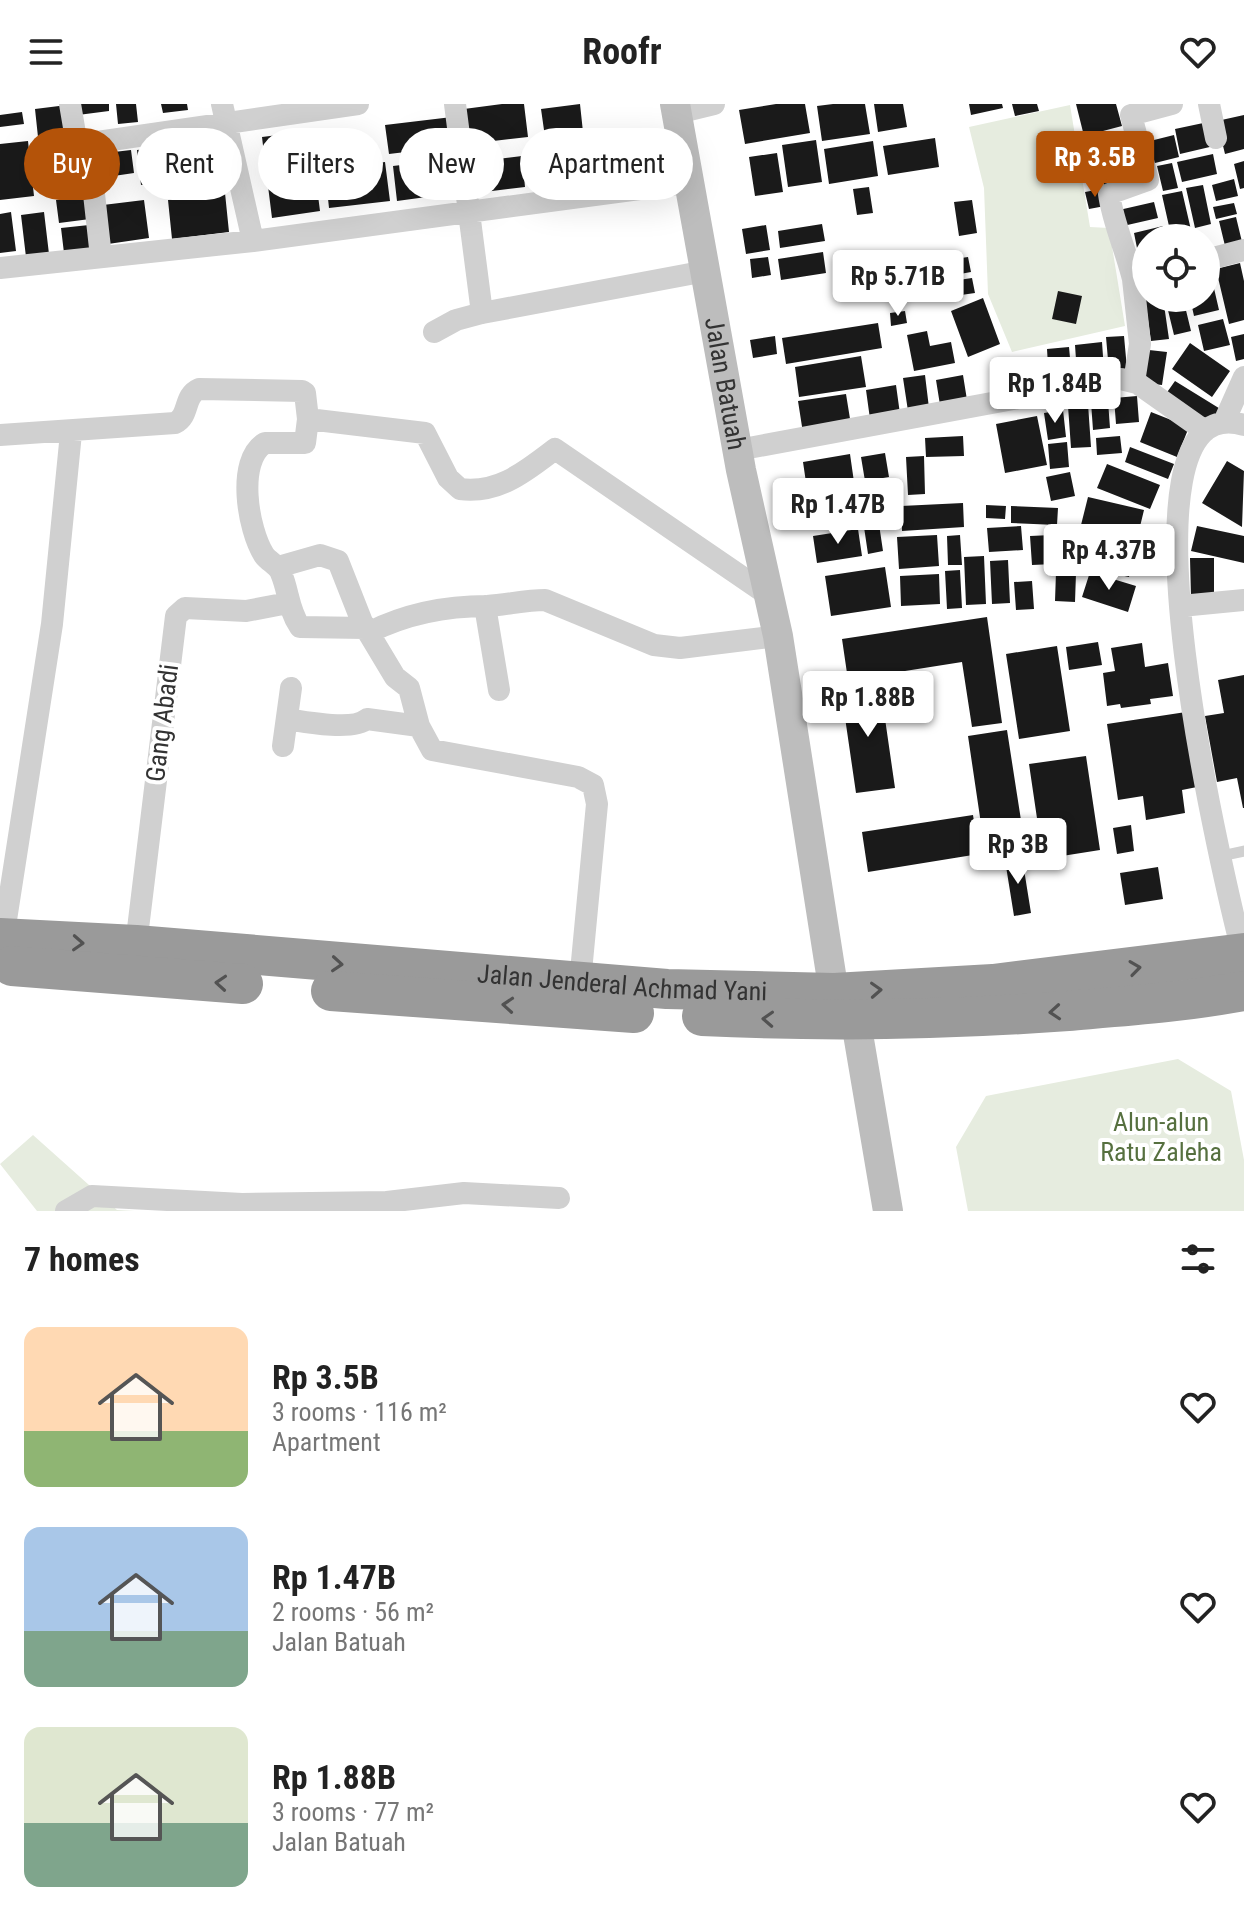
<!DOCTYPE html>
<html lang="en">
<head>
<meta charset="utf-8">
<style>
	:root { --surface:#fff; --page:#f6f6f6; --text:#222; --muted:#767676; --accent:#b45309 }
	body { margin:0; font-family:"Roboto Condensed",sans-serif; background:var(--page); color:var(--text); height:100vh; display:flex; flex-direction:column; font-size:30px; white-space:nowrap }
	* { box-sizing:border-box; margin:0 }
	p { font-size:26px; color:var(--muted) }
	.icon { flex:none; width:44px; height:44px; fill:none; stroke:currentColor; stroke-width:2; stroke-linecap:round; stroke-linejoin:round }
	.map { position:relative; height:1107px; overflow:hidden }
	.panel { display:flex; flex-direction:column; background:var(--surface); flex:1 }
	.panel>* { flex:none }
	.top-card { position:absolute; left:24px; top:24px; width:800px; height:72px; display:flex; gap:16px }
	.buttons { position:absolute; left:1132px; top:120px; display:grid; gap:16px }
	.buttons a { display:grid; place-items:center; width:88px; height:88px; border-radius:50%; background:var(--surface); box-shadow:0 8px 32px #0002; font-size:40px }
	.price { position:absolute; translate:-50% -68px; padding:0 18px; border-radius:8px; background:#fff; color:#222; font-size:26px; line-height:52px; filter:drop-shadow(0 2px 4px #0008) }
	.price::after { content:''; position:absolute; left:50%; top:48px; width:24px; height:18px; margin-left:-12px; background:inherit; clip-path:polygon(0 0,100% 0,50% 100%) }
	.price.on { background:var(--accent); color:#fff }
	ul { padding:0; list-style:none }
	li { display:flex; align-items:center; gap:24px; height:200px; padding:0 24px }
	li span { display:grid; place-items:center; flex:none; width:224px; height:160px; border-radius:16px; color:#555 }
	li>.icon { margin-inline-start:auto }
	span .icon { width:96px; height:96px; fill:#fffc; stroke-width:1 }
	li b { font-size:34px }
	h2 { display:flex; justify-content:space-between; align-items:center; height:96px; padding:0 24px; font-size:34px }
	.tag { padding:0 28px; border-radius:36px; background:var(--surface); box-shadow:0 8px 32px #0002; font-size:28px; line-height:72px }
	.tag.on { background:var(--accent); color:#fff }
	header { display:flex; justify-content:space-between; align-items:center; height:104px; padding:0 24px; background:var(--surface); font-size:36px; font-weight:700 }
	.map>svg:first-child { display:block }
	.green { fill:#e6ecdf }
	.building { fill:#1a1a1a }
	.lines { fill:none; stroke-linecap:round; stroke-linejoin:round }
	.lane { stroke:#d0d0d0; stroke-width:11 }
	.street { stroke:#d0d0d0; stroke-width:22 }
	.secondary { stroke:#bdbdbd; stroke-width:30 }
	.highway { stroke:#9a9a9a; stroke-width:40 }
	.oneway { stroke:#525252 }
	.labels { text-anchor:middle; stroke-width:8; stroke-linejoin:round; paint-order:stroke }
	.street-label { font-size:26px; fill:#333; stroke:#fff }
	.park-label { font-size:26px; fill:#56703f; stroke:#fff }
</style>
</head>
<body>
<header><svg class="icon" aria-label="menu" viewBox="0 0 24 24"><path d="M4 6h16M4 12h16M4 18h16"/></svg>Roofr<svg class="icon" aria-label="heart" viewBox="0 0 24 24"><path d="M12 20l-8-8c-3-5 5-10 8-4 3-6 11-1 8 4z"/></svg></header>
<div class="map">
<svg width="1244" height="1107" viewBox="0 0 1244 1107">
	<rect width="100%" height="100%" fill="#fff"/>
	<path class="green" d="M1070,1L1090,123L1109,124L1125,222L1012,248L988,190L984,84L969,23Z
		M1178,955L1231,987L1244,1056V1107H968L956,1043L986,992Z
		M33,1031L117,1106L135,1107H37L0,1060Z"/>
	<path class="building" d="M77,0H109V7L78,11Z
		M116,0H136L138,18L118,20Z
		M161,0H187L188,6L163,9Z
		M502,0H524L528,33L468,40L464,5Z
		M580,0L583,28L545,33L541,5Z
		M776,0H805L810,29L745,40L739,6Z
		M833,0H865L870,30L822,37L817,2Z
		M874,0H903L907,23L878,28Z
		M969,0H1002L1003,4L971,11Z
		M1012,0H1037L1039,7L1015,12Z
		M1076,0H1116L1122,22L1084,32Z
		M67,1L70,29L38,33L35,5Z
		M22,8L24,20L0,23V11Z
		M1244,11V45L1225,50L1217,17Z
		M452,13L455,42L389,50L385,21Z
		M1208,18L1214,42L1180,50L1175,25Z
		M310,27L314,61L266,67L262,33Z
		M1128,28L1138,73L1104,81L1093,36Z
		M657,30L660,56L546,70L543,44Z
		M1174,31L1179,53L1151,60L1146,38Z
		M935,34L939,63L888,71L883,42Z
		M816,36L822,78L788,83L782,41Z
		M28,37L34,92L0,96V40Z
		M873,37L878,72L829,80L824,45Z
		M71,40L76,82L41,86L36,44Z
		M200,43L204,79L173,83L169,46Z
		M157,44L161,78L141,81L137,46Z
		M131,46L134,69L100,74L97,50Z
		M777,49L783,88L755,92L749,53Z
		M1213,50L1217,70L1182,78L1177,58Z
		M522,52L525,83L476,89L472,58Z
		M459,54L463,88L397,97L393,62Z
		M1244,57V84L1240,85L1234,60Z
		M385,58L390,97L329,104L325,66Z
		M1172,59L1178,84L1163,87L1157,62Z
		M1234,75L1238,92L1216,97L1212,81Z
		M316,76L320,107L272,114L268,82Z
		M1203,81L1211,120L1195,124L1186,84Z
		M869,83L873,109L857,111L853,85Z
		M1101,85L1105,102L1089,105L1085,88Z
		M1182,87L1191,126L1171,131L1162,91Z
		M225,89L229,128L172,135L168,96Z
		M88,92L90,115L59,119L56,96Z
		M144,96L149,134L108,140L103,101Z
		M972,96L977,129L959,132L954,98Z
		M1154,98L1158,114L1123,122L1119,106Z
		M1234,99L1237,110L1216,115L1213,103Z
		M11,108L16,147L0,149V110Z
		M44,108L49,150L26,153L21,111Z
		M1236,113L1243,142L1226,146L1219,117Z
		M822,120L825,137L780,144L778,127Z
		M89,121L92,146L64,149L61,124Z
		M766,121L770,146L746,150L742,125Z
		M1163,122L1165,134H1146V142L1137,144L1134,129Z
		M823,148L826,169L781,176L778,155Z
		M768,153L771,171L752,174L750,155Z
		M968,153L971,168L938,174L935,158Z
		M1240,159L1244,177V216L1229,220L1216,165Z
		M972,174L975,189L947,193L945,178Z
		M1213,180L1219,206L1194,212L1190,194H1206V182Z
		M1058,187L1082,192L1076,220L1052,215Z
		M983,194L1000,240L968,253L951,207Z
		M1145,194H1163L1169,235L1151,237Z
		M1165,194H1183L1191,227L1174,231Z
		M905,207L907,219L891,222L890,209Z
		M1223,215L1230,241L1204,247L1198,221Z
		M878,219L882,244L786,260L782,234Z
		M927,227L930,242L951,238L955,259L914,267L907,231Z
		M1244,230V255L1236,257L1231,233Z
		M775,232L777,250L753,254L750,236Z
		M1124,232L1127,265L1109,267L1106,233Z
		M1102,238L1104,267L1077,270L1075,241Z
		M1190,239L1230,267L1212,293L1172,265Z
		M1069,243L1072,276L1049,278L1047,245Z
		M1149,246L1167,248L1162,281L1144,279Z
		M861,252L866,283L799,293L795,263Z
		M925,271L929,304L908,307L903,274Z
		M963,271L967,296L940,301L936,276Z
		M1175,277L1222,306L1212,319L1163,294Z
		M896,281L900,310L870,315L866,286Z
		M846,290L851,321L803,329L798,297Z
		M1137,292L1139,318L1116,320L1114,294Z
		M1108,297L1110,324L1093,326L1091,298Z
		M1088,300L1091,343L1071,344L1068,302Z
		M1063,306L1066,333L1048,336L1044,309Z
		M1151,308L1189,323L1177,353L1140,338Z
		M1037,312L1047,361L1005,369L996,320Z
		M963,332L964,352L926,353L925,334Z
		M1120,332L1122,349L1097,351L1096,334Z
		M1067,338L1069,363L1050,365L1048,340Z
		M1130,343L1174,360L1168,375L1125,358Z
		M885,349L889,373L865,377L861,353Z
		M850,350L855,385L808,392L803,358Z
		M924,352L925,390L908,391L906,353Z
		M1227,357L1244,367L1242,423L1202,399Z
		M1107,360L1160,381L1150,405L1097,384Z
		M1070,368L1075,392L1051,397L1046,373Z
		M853,393L857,418L810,426L807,400Z
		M875,393L883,447L868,450L860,396Z
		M1088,393L1144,406L1137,435L1081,421Z
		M963,399L964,423L902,427L901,402Z
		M986,401L1006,402L1005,415L986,414Z
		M1011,402L1058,404L1057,421L1011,419Z
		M1021,422L1023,446L989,448L987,424Z
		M1197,422L1244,432V459L1191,447Z
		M858,425L862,452L817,459L813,432Z
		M1075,425L1124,436L1121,449L1072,438Z
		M937,431L939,462L899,465L897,433Z
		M960,431L962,461H948L947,432Z
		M1052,431L1054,460L1032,461L1030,432Z
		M1061,441L1073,443L1070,460L1057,457Z
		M1079,443L1133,455L1129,473L1075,461Z
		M984,452L986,500L966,501L964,453Z
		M1190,454H1214V493H1191Z
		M1008,456L1010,499L992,500L990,457Z
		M885,463L891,503L831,512L825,472Z
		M960,466L962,504L947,505L945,467Z
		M1056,468L1076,469L1075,498L1055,497Z
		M1090,468L1136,482L1128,508L1082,493Z
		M939,470L940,500L901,502L900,472Z
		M1032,477L1034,505L1016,506L1014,478Z
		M987,513L1002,619L972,623L962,558L848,576L842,535Z
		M1098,538L1102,561L1069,566L1066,543Z
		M1142,539L1145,563L1168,559L1173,592L1150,595L1151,600L1121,604L1120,600L1107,602L1103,569L1115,567L1111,544Z
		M1057,542L1070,627L1019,635L1006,550Z
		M1244,571V704H1243L1237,674L1217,678L1205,612L1224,609L1218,576Z
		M880,580L895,684L856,689L841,586Z
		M1186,608L1197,683L1182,686L1185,709L1146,716L1143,692L1118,696L1107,620Z
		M1007,626L1025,742L985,747L968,632Z
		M1086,652L1100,746L1043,755L1029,660Z
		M973,711L979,750L868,768L862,728Z
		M1131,721L1134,747L1117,750L1113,724Z
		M1022,753L1031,809L1014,812L1005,756Z
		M1158,763L1163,795L1125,801L1120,769Z"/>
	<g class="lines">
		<path class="lane" d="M1221,752L1244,747"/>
		<path class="street" d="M70,0L77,41L358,0
			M222,0L253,137
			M455,0L482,209
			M1209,0L1216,34
			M677,9L714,0
			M77,41L94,90L101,153
			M1206,156L1244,146
			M0,164L253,137L692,78
			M1133,175C1126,146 1113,119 1109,90L1148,76L1131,11L1172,0
			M434,228L456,216L482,209L706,167
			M1134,278L1140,240L1133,175L1146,172
			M308,315L305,339H265C236,356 248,426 264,451C269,458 278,461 281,469C289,488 288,505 300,523L365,524
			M1224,318L1244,273
			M1244,321C1102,278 1228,794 1244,854
			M0,331L175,319C190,312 183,292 199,285L302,287L305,289L308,315L425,329L448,374L460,385C499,390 526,367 555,345L771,493
			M738,346L1121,275L1137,279L1205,327
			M278,463L320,451L338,457L362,518L395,573L409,584L419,622L432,646L578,673L593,681L597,700L580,878
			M485,502L499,586
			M1181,502L1244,496
			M370,528C406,510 448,502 487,502C506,501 525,496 545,496L654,541L680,544L778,532
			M287,615C305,618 353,627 367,615L419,622
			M283,642L291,584
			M3,835L52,520L71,329
			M136,841L176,512L185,504L246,507L288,499
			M66,1107L92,1092L242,1100L387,1098
			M389,1107L387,1098L464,1089L559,1094"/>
		<g class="secondary">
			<path id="s1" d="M675,0L741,366L778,532L834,889"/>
			<path d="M856,918L888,1107"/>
		</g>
		<g class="highway">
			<path id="s2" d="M0,834L136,841L667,885L834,889L993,880L1244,849"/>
			<path d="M12,862L243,880"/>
			<path d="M331,887L634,909"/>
			<path d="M702,912C825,918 945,916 1068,907C1127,902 1185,898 1244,887"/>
		</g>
	</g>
	<defs><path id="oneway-chevron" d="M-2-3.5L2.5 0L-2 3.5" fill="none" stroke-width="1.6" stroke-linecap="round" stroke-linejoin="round" transform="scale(2)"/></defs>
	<g class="oneway">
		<use href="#oneway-chevron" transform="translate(78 839) rotate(3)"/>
		<use href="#oneway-chevron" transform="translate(337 860) rotate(4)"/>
		<use href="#oneway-chevron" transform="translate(1135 864) rotate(-8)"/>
		<use href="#oneway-chevron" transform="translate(221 879) rotate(-176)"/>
		<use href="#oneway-chevron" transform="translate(876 886) rotate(-3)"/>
		<use href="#oneway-chevron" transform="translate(508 901) rotate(-176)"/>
		<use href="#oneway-chevron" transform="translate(1055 908) rotate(176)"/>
		<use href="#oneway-chevron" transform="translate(768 915) rotate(-177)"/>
	</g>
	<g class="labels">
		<g class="street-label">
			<text dy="9" stroke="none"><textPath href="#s1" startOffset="284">Jalan Batuah</textPath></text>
			<text transform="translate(162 619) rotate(-83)" y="9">Gang Abadi</text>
			<text dy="9" stroke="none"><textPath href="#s2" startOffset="624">Jalan Jenderal Achmad Yani</textPath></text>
		</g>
		<g class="park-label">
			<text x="1161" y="1027">Alun-alun<tspan x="1161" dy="30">Ratu Zaleha</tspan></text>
		</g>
	</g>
</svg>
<div class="buttons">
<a><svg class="icon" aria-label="locate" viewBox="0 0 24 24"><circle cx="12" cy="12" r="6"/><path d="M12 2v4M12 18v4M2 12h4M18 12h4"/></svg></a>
</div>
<b class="price on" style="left:1095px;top:95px">Rp 3.5B</b>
<b class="price" style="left:898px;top:214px">Rp 5.71B</b>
<b class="price" style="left:1055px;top:321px">Rp 1.84B</b>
<b class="price" style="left:838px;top:442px">Rp 1.47B</b>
<b class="price" style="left:1109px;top:488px">Rp 4.37B</b>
<b class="price" style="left:868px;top:635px">Rp 1.88B</b>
<b class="price" style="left:1018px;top:782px">Rp 3B</b>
<div class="top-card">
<a class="tag on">Buy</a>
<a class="tag">Rent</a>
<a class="tag">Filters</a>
<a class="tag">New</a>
<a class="tag">Apartment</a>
</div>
</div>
<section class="panel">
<h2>7 homes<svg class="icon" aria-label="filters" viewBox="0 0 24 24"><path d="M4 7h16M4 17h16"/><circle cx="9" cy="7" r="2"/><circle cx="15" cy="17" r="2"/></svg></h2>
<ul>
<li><span style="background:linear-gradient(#ffd9b3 65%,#8fb573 0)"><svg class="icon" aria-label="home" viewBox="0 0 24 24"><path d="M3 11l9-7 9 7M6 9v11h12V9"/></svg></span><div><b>Rp 3.5B</b><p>3 rooms · 116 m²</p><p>Apartment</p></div><svg class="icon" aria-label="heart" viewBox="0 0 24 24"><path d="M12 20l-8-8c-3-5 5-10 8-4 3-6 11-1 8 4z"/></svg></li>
<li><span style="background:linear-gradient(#a9c7e8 65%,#7fa58c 0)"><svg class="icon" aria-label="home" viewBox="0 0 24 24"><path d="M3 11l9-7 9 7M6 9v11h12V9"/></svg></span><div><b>Rp 1.47B</b><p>2 rooms · 56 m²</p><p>Jalan Batuah</p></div><svg class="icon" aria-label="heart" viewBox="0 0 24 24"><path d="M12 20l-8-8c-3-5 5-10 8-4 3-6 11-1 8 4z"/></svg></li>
<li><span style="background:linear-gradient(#dfe7d0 60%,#7fa58c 0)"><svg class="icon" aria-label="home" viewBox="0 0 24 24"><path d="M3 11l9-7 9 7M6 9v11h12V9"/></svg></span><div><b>Rp 1.88B</b><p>3 rooms · 77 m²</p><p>Jalan Batuah</p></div><svg class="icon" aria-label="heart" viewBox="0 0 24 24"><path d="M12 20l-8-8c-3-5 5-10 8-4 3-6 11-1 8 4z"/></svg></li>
</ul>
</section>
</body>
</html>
